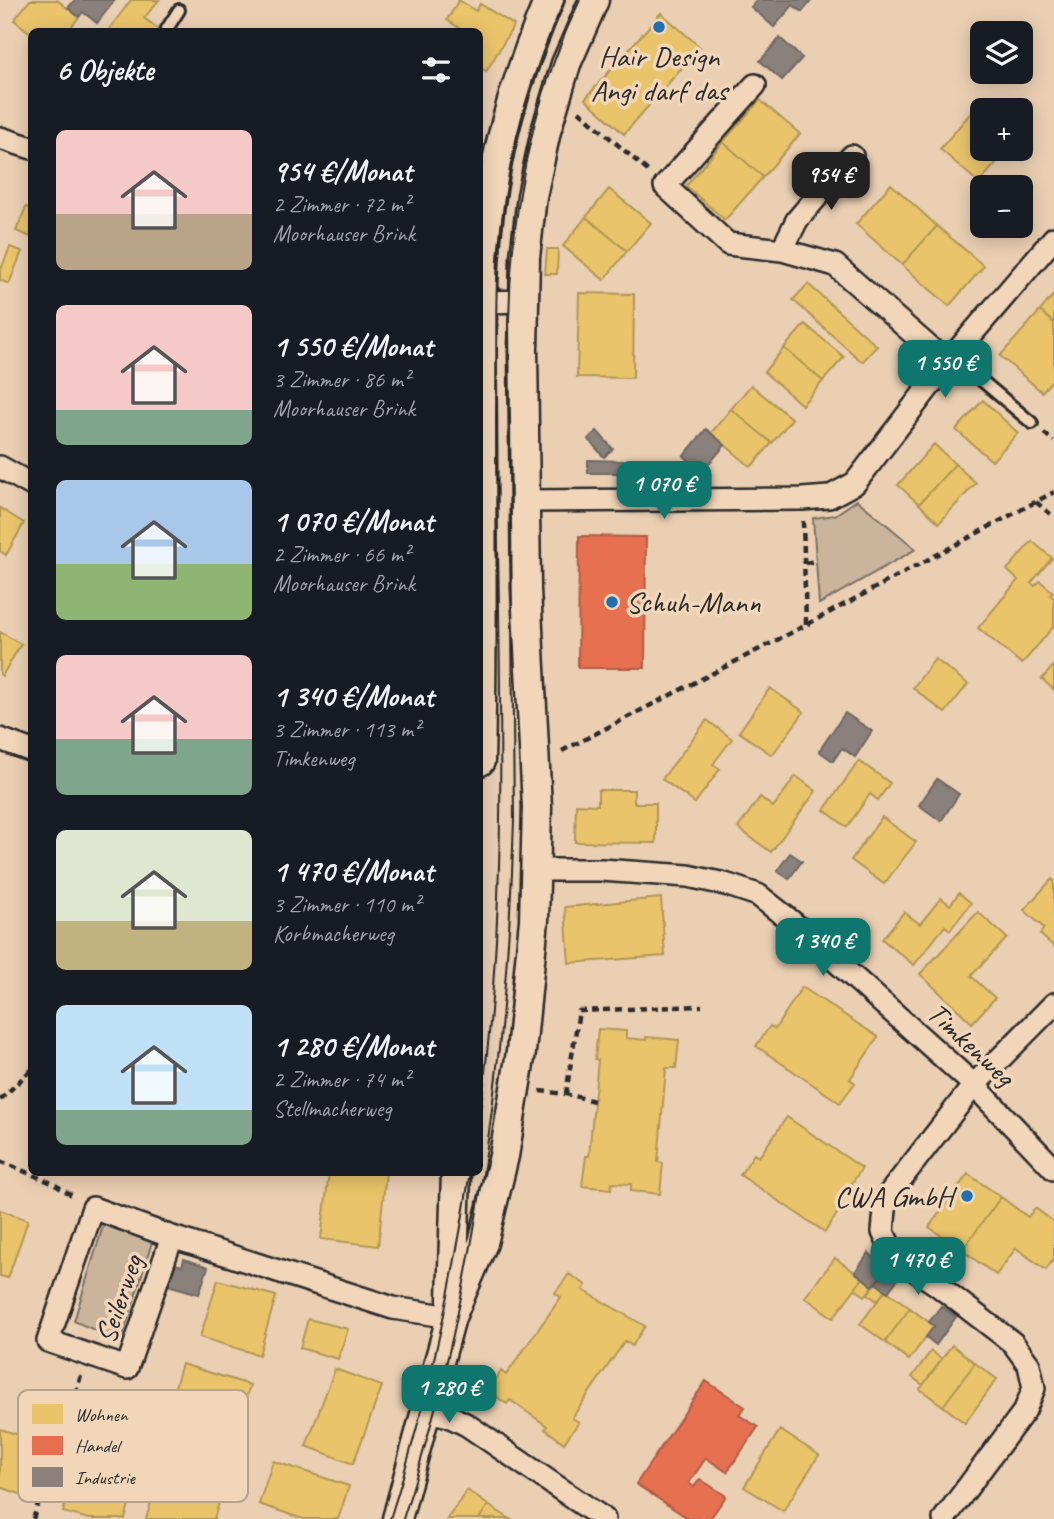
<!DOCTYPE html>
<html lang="de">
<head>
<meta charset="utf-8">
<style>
	:root { --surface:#171b24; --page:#242831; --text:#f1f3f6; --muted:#9ea1a6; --accent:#0f766e }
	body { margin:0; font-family:Caveat,sans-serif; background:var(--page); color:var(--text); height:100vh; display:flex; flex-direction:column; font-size:26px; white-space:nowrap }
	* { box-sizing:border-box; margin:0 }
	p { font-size:23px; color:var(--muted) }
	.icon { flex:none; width:38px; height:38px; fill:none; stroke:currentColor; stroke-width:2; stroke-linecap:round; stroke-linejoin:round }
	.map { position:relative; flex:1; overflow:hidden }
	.panel { position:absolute; left:28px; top:28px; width:455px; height:1148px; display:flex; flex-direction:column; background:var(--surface); border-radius:10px; box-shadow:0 4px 18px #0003 }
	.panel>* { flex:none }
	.tools { position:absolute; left:970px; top:21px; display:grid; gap:14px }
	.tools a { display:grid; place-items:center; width:63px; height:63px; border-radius:10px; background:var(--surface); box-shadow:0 4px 18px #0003; font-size:35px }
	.price { position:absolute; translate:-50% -60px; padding:0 16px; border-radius:14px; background:var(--accent); color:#fff; font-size:23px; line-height:46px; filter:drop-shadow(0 2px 4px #0008) }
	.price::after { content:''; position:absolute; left:50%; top:42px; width:21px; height:16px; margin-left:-10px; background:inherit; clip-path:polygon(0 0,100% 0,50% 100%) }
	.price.on { background:#222; color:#fff }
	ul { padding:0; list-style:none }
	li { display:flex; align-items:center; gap:21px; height:175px; padding:0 28px }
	li span { display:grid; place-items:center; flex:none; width:196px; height:140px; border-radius:10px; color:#555 }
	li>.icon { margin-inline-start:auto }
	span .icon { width:84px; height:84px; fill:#fffc; stroke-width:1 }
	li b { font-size:30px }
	h2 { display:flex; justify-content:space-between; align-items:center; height:84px; padding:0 28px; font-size:30px }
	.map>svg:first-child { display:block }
	.green { fill:#cab49c; stroke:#7a7064; stroke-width:2 }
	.homes { fill:#e9c46a; stroke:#b09657; stroke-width:2 }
	.shops { fill:#e76f51; stroke:#af5b46; stroke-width:2 }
	.industry { fill:#8a817c; stroke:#6e6764; stroke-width:2 }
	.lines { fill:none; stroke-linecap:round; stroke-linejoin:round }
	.service-casing { stroke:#2b2b2b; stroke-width:16 }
	.minor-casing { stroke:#2b2b2b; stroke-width:26 }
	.tertiary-casing { stroke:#2b2b2b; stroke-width:33 }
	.path { stroke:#2b2b2b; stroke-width:4.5; stroke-dasharray:7 5; stroke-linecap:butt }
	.service { stroke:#f2d6b9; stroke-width:10 }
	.minor { stroke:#f2d6b9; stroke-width:21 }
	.tertiary { stroke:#f2d6b9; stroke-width:28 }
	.tram { stroke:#2b2b2b; stroke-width:2 }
	.poi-dot { fill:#1f6fb2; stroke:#f2d6b9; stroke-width:2.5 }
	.labels { text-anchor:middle; stroke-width:7; stroke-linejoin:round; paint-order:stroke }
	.poi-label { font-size:30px; fill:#2b2b2b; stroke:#f2d6b9 }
	.street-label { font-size:30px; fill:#2b2b2b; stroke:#f2d6b9 }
	.key { fill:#f2d6b9; stroke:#b6a38e; stroke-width:2 }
	.key-label { font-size:19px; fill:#2b2b2b }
</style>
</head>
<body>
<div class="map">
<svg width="1054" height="1519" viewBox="0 0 1054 1519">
	<rect width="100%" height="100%" fill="#eacfb3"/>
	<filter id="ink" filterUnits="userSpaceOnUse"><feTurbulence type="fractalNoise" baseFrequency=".0143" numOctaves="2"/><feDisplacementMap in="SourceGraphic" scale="14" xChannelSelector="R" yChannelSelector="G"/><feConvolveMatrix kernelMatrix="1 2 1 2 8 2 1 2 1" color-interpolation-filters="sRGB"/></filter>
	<g filter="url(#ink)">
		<path class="green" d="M857,500L916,549L819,604L813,518L835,515Z
			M104,1223L153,1239L121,1342L74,1321Z"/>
		<path class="homes" d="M30,0H57L79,17L67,32H32V34L14,20Z
			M131,0H159L144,18L160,30L158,32H107Z
			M459,0L476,11L480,4L514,25L486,72L480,67V32H465L447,20Z
			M661,13L700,47L624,134L585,99Z
			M760,100L800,134L763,177L723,142Z
			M980,102L989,110H982V149H1008L979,183L940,149Z
			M723,142L763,177L725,220L686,186Z
			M891,184L937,226L902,265L856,224Z
			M609,189L651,223L627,251L586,217Z
			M26,207L32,209L31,237L16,231Z
			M586,217L627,251L604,280L563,246Z
			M937,226L984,266L949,306L902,265Z
			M10,247L22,251L9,284L0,280V272Z
			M547,249H558L557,274H545Z
			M808,284L877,346L862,362L793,300Z
			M579,293L634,294L633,378L577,377Z
			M1054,294V323L1040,311Z
			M1040,311L1054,323V378L1042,392L1000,356Z
			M805,324L844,357L823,381L784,348Z
			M784,348L823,381L802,405L764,372Z
			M751,385L792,419L772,443L731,409Z
			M983,400L1018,433L992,461L956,430Z
			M731,409L772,443L751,467L711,433Z
			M934,444L955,464L919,504L898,485Z
			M955,464L976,483L939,523L919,504Z
			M0,508L24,523L6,555L0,551Z
			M1032,541L1052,558L1031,583L1035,586L1040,581L1053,592L1050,595L1054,598V626L1022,664L978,628L1018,580L1007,570Z
			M0,632L21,644L2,676L0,674Z
			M935,659L968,684L945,713L913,688Z
			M1054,665V690L1042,679Z
			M770,688L804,712L772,755L739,732Z
			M707,720L732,739L713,764L720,769L695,803L662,779Z
			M859,761L890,783L878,800L870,794L847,827L824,810Z
			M796,776L816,791L771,852L738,828L760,797L773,807Z
			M598,790H634V803H656V843L575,842L576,804L598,805Z
			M882,817L916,842L884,884L851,860Z
			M1052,879L1054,881V947L1040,934L1044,928L1024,910Z
			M959,893L971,903L950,930L945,926L914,965L882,939L904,912L920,924L941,898L950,905Z
			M661,898L665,956L569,963L565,907Z
			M978,912L1007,938L971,976L995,998L972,1023L920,974Z
			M802,987L878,1037L850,1079L855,1083L840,1103L756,1046L770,1026L775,1029Z
			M598,1029L626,1031V1038L646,1040V1037L679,1040L676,1068H666L658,1162L663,1163L660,1194L631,1191V1184L612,1183L611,1189L582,1186L586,1156H589L598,1060L595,1059Z
			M787,1117L862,1168L835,1209L839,1211L825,1232L740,1175L754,1154L759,1157Z
			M329,1172H386L378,1246L321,1239Z
			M968,1174L1001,1197L962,1250L929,1227Z
			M1001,1197L1028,1217L1035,1208L1054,1222V1258L1046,1270L1016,1248L996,1275L962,1250Z
			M0,1210L28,1220L8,1278L0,1276Z
			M835,1258L863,1278L833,1318L805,1297Z
			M569,1274L586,1285L583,1290L645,1326L632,1346L625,1341L572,1418L579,1422L564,1443L545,1429L547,1426L510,1400L507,1404L488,1391L501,1371L506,1375L561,1297L555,1293Z
			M863,1278L873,1286L865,1296L855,1289Z
			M218,1280L276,1296L259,1355L200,1337Z
			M876,1283L886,1290L877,1301L868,1294Z
			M886,1290L910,1308L885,1342L860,1324Z
			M910,1308L934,1326L909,1360L885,1342Z
			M308,1319L348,1329L338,1359L300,1348Z
			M952,1345L975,1363L943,1406L920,1389Z
			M931,1351L942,1359L923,1385L912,1377Z
			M975,1363L997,1379L965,1423L943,1406Z
			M182,1364L250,1385L232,1443L164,1422Z
			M335,1369L382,1386L353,1464L306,1446Z
			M0,1429L40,1441L23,1495L0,1487Z
			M780,1430L819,1455L783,1511L744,1487Z
			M79,1455L138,1471L125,1519H89L63,1512Z
			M164,1461L226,1480L214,1519H146Z
			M273,1461L349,1486L338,1519H303L259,1504Z
			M467,1490L488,1505L479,1519H447Z
			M488,1505L510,1519H479Z"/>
		<path class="shops" d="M579,536L646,537L645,668H578Z
			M706,1381L745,1407L739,1415L758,1427L727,1472L706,1458L689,1483L694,1487L700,1479L726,1496L710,1519H689L636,1484Z"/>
		<path class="industry" d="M75,0H115L97,23L83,12L79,17L68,8Z
			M757,0H812L802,12L793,5L774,27L751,7Z
			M780,38L802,58L782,80L760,61Z
			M706,429L725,445L702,472L684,456Z
			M597,431L613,449L604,457L588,439Z
			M588,460L626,461V473H588Z
			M845,713L872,731L855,757L842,748L833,761L819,751Z
			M937,779L959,794L941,821L919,805Z
			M790,853L802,861L789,879L777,871Z
			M869,1253L886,1268L873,1286L855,1272Z
			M184,1259L208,1267L199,1294L168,1285L175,1264L182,1266Z
			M889,1266L901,1275L888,1292L876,1283Z
			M941,1306L956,1317L936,1345L926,1337L934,1326L929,1322Z"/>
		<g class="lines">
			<g class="service-casing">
				<path id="service" d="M165,32L179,10
					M947,363L968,369L1032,423"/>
			</g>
			<g class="minor-casing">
				<path id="minor" d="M755,85L665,186L728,244L782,250L835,265L947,363
					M0,138L32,148
					M782,250L797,220L852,156
					M480,302L524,301
					M0,467L32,485
					M525,501L802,499L829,497L855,483L947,363L1054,238
					M0,739L32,751
					M536,870H601L688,876L725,884L758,895L791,921L974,1085L1054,1169
					M172,1237L127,1368L48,1341L93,1208L172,1237L393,1308L451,1317
					M427,1411L449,1416L467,1425L604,1519
					M944,1519L1025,1410L1034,1388L1029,1365L1013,1343L936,1284L895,1257L883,1232L886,1198L974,1085L1054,1004"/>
			</g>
			<g class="tertiary-casing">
				<path id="tertiary" d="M480,761C483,645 481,528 481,411C482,329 480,247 496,167C507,109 526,54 549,0
					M452,1300L456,1172
					M397,1519L451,1317L483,1243L504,1156L521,1052L534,920L537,807L526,589L523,349L525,257L532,196L546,131L566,64L594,0"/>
			</g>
			<path class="path" d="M579,111L649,172
				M1044,433L1054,441
				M1036,502L1054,517
				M803,521L806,625
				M805,563L816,561
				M562,751L806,625L1054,492
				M540,1091L566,1094L594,1101
				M566,1094L579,1011L702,1006
				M0,1100L32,1069
				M0,1161L52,1183L75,1197
				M33,1519L81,1376"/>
			<use href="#service" class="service"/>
			<use href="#minor" class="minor"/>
			<use href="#tertiary" class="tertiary"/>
			<path class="tram" d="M480,1111C506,924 501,736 498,548C498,492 497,435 497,379C496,328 495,277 501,227C510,148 531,71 565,0
				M390,1519C426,1406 452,1290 470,1172
				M403,1519C476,1293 507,1057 514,820L509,319C511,208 531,101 580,0"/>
		</g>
	</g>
	<g class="poi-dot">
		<circle cx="659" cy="27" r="7"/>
		<circle cx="612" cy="602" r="7"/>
		<circle cx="967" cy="1196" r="7"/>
	</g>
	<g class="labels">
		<g class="poi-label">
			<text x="659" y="66">Hair Design<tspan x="659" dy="34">Angi darf das</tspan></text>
			<text x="626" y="612" text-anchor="start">Schuh-Mann</text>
			<text x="953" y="1206" text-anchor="end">CWA GmbH</text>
		</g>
		<g class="street-label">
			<text transform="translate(971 1044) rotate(43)" y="10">Timkenweg</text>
			<text transform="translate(119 1299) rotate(-71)" y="10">Seilerweg</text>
		</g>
	</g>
	<rect x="18" y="1390" width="230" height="112" rx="10" class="key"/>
	<rect x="32" y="1404" width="31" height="20" fill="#e9c46a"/>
	<rect x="32" y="1436" width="31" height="19" fill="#e76f51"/>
	<rect x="32" y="1467" width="31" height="20" fill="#8a817c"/>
	<g class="key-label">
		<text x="75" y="1421">Wohnen</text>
		<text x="75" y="1452">Handel</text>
		<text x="75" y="1484">Industrie</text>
	</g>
</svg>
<div class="tools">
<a><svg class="icon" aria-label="layers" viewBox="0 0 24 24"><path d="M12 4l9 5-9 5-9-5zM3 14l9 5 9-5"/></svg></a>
<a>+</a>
<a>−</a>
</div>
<b class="price on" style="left:831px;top:212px">954 €</b>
<b class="price" style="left:945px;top:400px">1 550 €</b>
<b class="price" style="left:664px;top:521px">1 070 €</b>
<b class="price" style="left:823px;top:978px">1 340 €</b>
<b class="price" style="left:918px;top:1297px">1 470 €</b>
<b class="price" style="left:449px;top:1425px">1 280 €</b>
<section class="panel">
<h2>6 Objekte<svg class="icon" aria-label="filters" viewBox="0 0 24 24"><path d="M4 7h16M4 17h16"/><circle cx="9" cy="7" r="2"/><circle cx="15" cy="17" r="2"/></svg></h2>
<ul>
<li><span style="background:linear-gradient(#f6c9c9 60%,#b9a48a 0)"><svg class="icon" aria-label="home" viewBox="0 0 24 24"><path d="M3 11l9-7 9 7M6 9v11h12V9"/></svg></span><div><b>954 €/Monat</b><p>2 Zimmer · 72 m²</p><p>Moorhauser Brink</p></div></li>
<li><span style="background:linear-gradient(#f6c9c9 75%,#7fa58c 0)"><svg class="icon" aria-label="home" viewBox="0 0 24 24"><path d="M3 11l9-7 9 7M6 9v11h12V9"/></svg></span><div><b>1 550 €/Monat</b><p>3 Zimmer · 86 m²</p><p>Moorhauser Brink</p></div></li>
<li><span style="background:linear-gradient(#a9c7e8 60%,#8fb573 0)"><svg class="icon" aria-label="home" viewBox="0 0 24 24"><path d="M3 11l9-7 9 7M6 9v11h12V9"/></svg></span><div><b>1 070 €/Monat</b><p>2 Zimmer · 66 m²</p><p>Moorhauser Brink</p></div></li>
<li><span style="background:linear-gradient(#f6c9c9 60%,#7fa58c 0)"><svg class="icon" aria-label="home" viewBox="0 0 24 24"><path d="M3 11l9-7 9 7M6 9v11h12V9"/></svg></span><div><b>1 340 €/Monat</b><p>3 Zimmer · 113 m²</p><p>Timkenweg</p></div></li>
<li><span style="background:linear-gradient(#dfe7d0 65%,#c2b280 0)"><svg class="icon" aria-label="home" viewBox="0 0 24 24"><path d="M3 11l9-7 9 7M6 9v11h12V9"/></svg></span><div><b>1 470 €/Monat</b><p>3 Zimmer · 110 m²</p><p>Korbmacherweg</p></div></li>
<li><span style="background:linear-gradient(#bfe0f5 75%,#7fa58c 0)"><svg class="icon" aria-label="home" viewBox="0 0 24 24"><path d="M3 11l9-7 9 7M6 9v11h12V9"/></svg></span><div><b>1 280 €/Monat</b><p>2 Zimmer · 74 m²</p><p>Stellmacherweg</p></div></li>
</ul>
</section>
</div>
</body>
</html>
